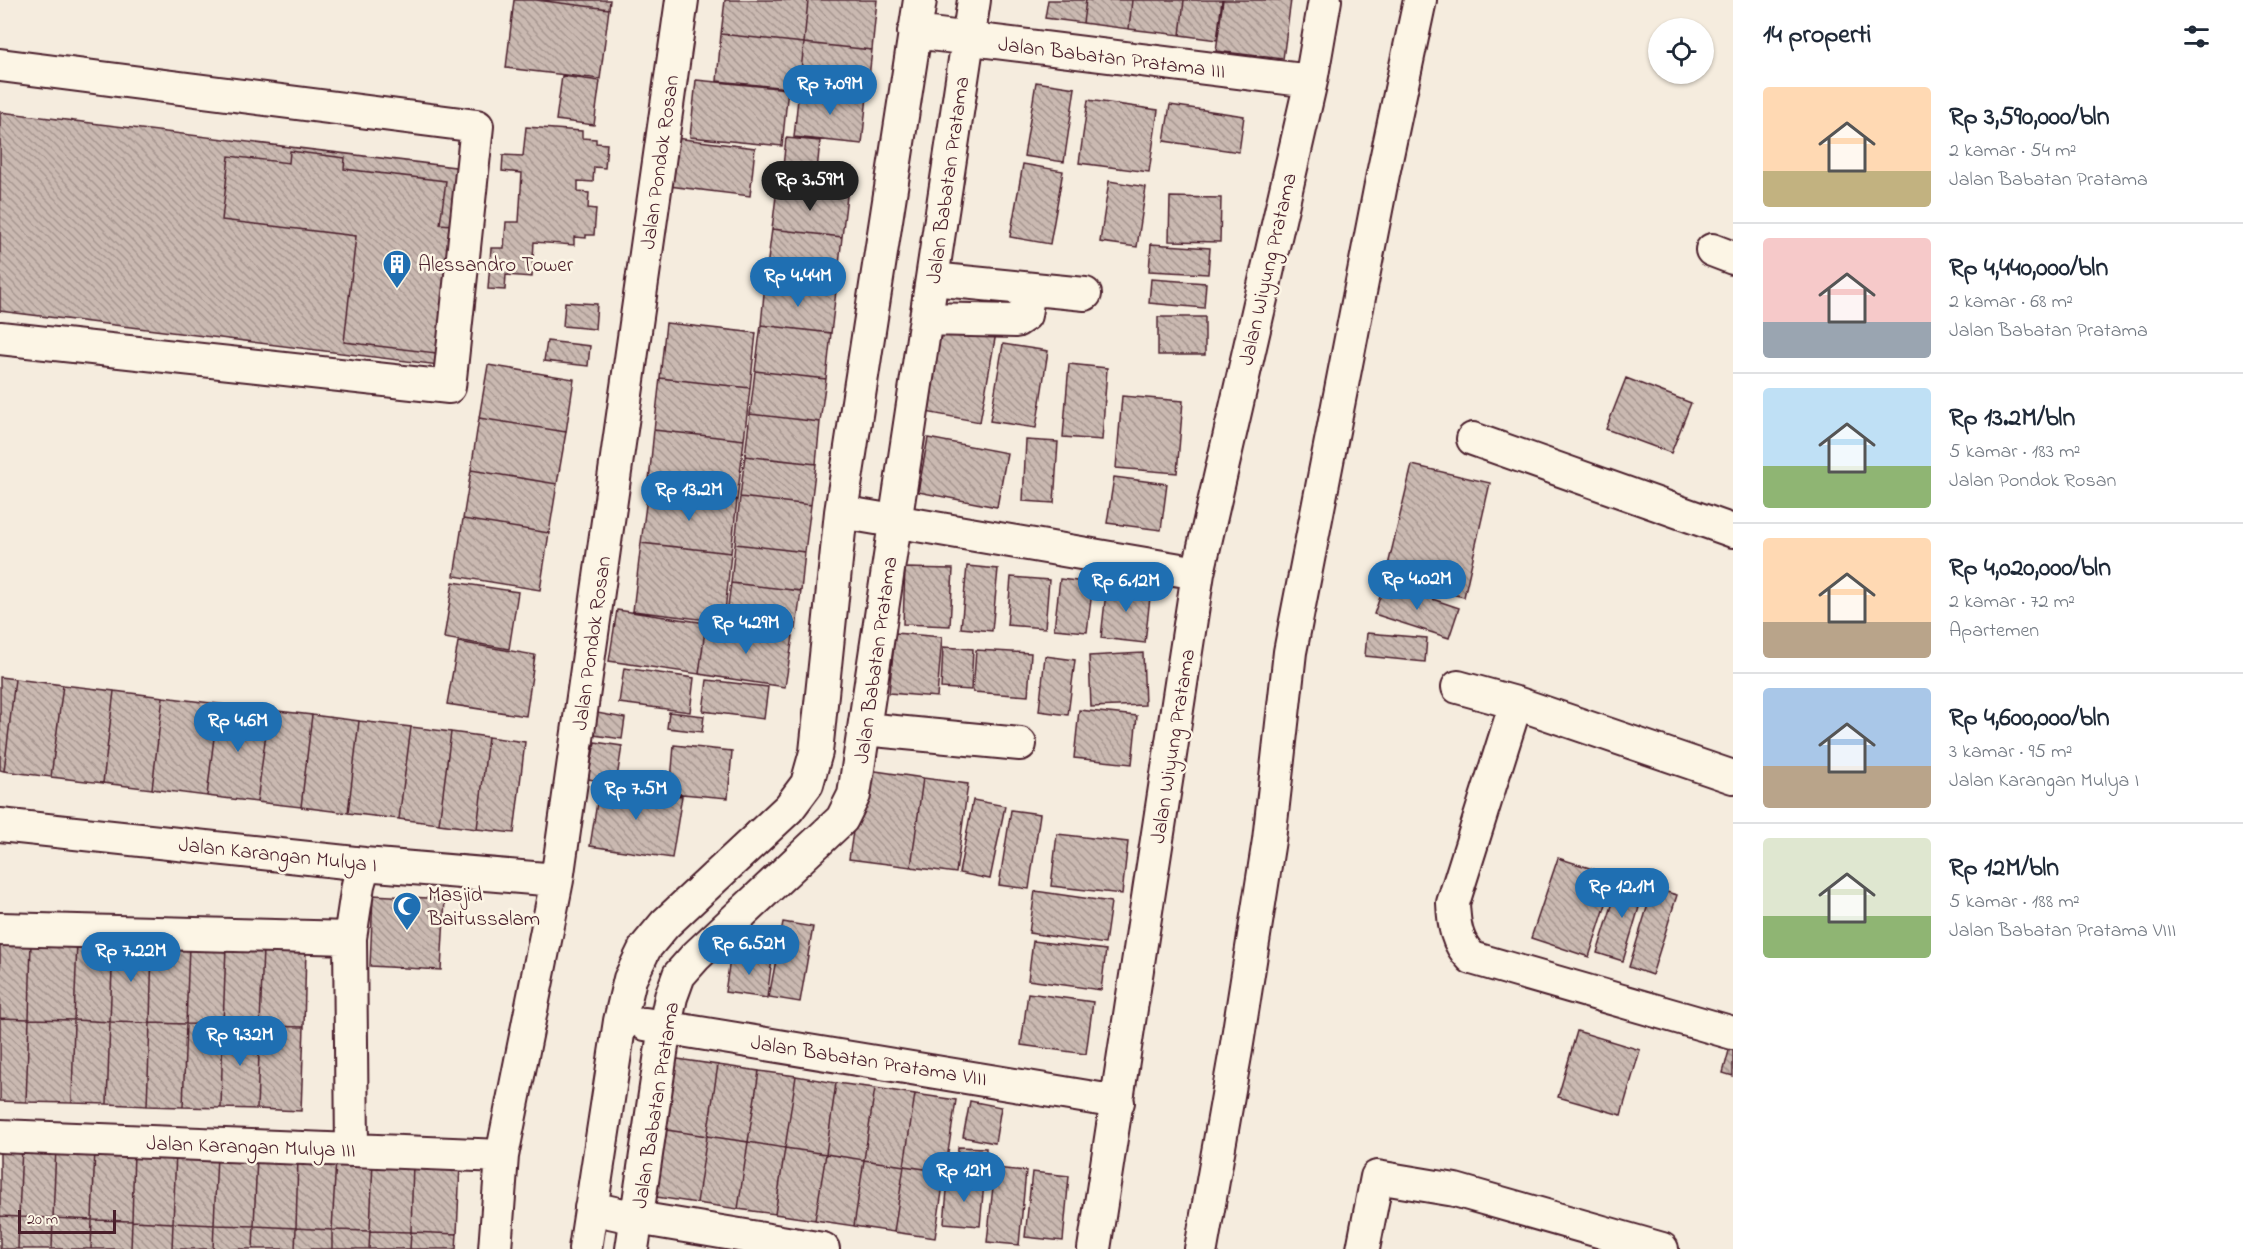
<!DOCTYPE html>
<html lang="id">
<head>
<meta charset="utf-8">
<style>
	:root { --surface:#fff; --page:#f6f6f7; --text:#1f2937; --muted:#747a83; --line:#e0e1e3; --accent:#1f6fb2 }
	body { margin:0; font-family:"Indie Flower",sans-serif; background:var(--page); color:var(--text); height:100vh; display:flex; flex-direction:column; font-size:22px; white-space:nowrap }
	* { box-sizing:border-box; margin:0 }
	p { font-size:20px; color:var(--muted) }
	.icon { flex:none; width:33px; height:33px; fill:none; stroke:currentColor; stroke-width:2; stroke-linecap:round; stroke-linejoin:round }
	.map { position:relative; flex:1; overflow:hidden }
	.side { display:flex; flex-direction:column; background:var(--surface); width:510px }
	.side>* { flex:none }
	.buttons { position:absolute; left:1648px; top:18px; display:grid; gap:12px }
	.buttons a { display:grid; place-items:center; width:66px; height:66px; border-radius:50%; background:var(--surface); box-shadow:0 2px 4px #0004; font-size:30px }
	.scale { position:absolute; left:18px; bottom:15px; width:98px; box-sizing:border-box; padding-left:6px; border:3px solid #4a1f2b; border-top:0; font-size:16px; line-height:21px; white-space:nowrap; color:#4a1f2b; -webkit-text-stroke:4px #fcf5e5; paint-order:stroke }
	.price { position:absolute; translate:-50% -51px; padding:0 14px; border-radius:21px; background:var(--accent); color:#fff; font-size:20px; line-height:39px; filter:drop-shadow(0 2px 3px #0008) }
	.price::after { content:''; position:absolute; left:50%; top:36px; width:18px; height:14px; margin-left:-9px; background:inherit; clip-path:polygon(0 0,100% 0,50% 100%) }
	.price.active { background:#222; color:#fff }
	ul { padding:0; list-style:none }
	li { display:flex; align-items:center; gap:18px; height:150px; padding:0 30px }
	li+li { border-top:2px solid var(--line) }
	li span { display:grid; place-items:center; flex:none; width:168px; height:120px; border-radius:6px; color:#555 }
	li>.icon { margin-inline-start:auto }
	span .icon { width:72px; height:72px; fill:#fffc; stroke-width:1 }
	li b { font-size:26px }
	h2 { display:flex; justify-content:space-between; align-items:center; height:72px; padding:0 30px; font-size:26px }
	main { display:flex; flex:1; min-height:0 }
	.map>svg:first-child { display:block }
	.building { fill:url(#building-back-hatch); stroke:#4a1f2b; stroke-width:1.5 }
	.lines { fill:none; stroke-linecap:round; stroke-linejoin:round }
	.minor-casing { stroke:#4a1f2b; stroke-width:36 }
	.minor { stroke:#fcf5e5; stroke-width:32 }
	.labels { text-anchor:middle; stroke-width:5; stroke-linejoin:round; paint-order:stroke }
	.street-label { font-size:21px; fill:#4a1f2b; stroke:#fcf5e5 }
	.poi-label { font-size:21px; fill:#4a1f2b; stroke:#fcf5e5; text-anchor:start }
</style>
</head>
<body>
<main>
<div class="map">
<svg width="1733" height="1249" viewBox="0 0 1733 1249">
	<defs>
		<pattern id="building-back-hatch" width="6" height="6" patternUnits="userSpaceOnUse" patternTransform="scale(1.5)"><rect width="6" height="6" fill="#cab9b1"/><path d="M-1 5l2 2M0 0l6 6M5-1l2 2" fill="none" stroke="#a69690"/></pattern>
	</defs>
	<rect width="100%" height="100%" fill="#f5ecde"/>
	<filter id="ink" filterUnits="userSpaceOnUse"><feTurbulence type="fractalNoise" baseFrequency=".0167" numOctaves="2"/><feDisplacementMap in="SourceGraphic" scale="12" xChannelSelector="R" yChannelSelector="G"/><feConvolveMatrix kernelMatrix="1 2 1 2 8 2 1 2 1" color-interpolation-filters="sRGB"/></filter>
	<g filter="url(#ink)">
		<path class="building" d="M514,0H536L609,9L600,79L506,68Z
			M536,0H610L609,9Z
			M725,0H808L804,43L721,34Z
			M808,0H877L872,50L804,43Z
			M1048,0H1086L1083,23L1045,18Z
			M1086,0H1132L1129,29L1083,23Z
			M1132,0H1184L1180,35L1129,29Z
			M1184,0H1222L1217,40L1180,35Z
			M1223,0H1291L1283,59L1216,51Z
			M721,34L804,43L799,89L717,81Z
			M804,43L872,50L867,96L799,89Z
			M562,76L600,81L594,125L556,120Z
			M696,80L788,89L782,146L690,137Z
			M1036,82L1075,88L1064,162L1024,156Z
			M799,89L867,96L862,144L794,137Z
			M1088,100L1158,110L1149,172L1079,163Z
			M1170,105L1244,116L1239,152L1164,141Z
			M0,112L463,168L439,365L0,311Z
			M526,127L582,131V138L596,139V143L607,144L605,168L594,167L593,182L578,181V192L589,193L588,208L596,209L594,235H586V238L574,237V245L534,242L532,277L506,275L505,290L488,289L491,248H504L506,222H519L522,173L502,171L503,155L523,156Z
			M675,138L755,148L750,196L669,186Z
			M786,138L820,141L815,190L781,186Z
			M290,151L345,158L344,169L446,181L440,224L452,225L436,353L344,342L356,236L222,220L229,156L289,163Z
			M1023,164L1063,171L1050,244L1010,237Z
			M1109,181L1146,187L1137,247L1100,242Z
			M777,188L847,196L842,237L772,229Z
			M1170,197L1221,198L1220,242L1169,241Z
			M772,229L842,237L836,291L765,283Z
			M1151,244L1210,248L1208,274L1149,271Z
			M1151,279L1206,283L1204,308L1149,303Z
			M765,283L836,291L831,333L761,325Z
			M565,302L597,304L595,329L563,326Z
			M1158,317H1205V355H1158Z
			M931,322L996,333L980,422L915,410Z
			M666,323L756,333L750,388L660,378Z
			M761,325L831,333L826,379L755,371Z
			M547,341L590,346L588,366L544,361Z
			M1003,344L1048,351L1036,428L990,421Z
			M1069,364L1107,368L1102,440L1063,437Z
			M488,365L574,379L566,432L479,418Z
			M755,371L826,379L820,422L750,414Z
			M660,378L750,388L744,440L654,430Z
			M1626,378L1691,403L1671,453L1606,429Z
			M1122,396L1183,401L1177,473L1116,468Z
			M750,414L820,422L816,464L745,456Z
			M479,418L566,432L557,484L471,470Z
			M654,430L744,440L737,500L648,490Z
			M928,438L1007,453L997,507L918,492Z
			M1026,440L1058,442L1054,503L1023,501Z
			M745,456L816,464L811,505L740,497Z
			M1412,465L1490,483L1464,597L1385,578Z
			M471,470L557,484L549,533L463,519Z
			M1114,477L1167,484L1161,530L1107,523Z
			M648,490L737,500L731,553L641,543Z
			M740,497L811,505L805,552L735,544Z
			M463,519L549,533L540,590L454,576Z
			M641,543L731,553L724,622L633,611Z
			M735,544L805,552L801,591L731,583Z
			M967,566L998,569L992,631L961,628Z
			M905,568L953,569L950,626L903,624Z
			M1011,577L1049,580L1045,628L1007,625Z
			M1060,579L1093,583L1087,632L1054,629Z
			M453,582L518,592L509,649L444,638Z
			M1107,582L1151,588L1145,643L1101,638Z
			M731,583L801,591L796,629L726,621Z
			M1385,583L1459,608L1449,638L1374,614Z
			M617,610L706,623L699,674L609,661Z
			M706,623L793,636L785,687L699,674Z
			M895,633L942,637L937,697L889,693Z
			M1367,633L1427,638L1425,662L1365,656Z
			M458,642L535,655L526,716L447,704Z
			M943,647L973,649L971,690L941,688Z
			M976,650L1031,653L1028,696L973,692Z
			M1143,653L1145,705L1091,707L1089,656Z
			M1045,656L1075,660L1068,715L1039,711Z
			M624,668L694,678L690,712L619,703Z
			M0,677L15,679L4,771L0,770Z
			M15,679L63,685L51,777L4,771Z
			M707,680L768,687L764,719L703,711Z
			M63,685L114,691L103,783L51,777Z
			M114,691L163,697L152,789L103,783Z
			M163,697L218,704L207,796L152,789Z
			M218,704L269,710L257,802L207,796Z
			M269,710L312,715L301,807L257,802Z
			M1079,710L1137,716L1132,764L1074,758Z
			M669,712L704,716L702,732L667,728Z
			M597,713L625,718L622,739L594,735Z
			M312,715L359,721L348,813L301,807Z
			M359,721L411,727L399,819L348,813Z
			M411,727L451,732L439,824L399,819Z
			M451,732L488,737L477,829L439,824Z
			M488,737L525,742L514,833L477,829Z
			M595,742L622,746L616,784L588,779Z
			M674,745L732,751L728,798L670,793Z
			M862,769L923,778L911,867L849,859Z
			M923,778L968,784L956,873L911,867Z
			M600,784L682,796L672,858L590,846Z
			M973,800L1005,806L990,879L959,873Z
			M1011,810L1040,814L1029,889L999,885Z
			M1057,834L1128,842L1122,894L1051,886Z
			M1558,858L1615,876L1589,957L1531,938Z
			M1621,877L1646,884L1623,961L1597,953Z
			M1653,888L1677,895L1652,975L1629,967Z
			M1035,891L1111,902L1105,944L1029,933Z
			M373,895L445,899L441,970L370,966Z
			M783,922L813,927L800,1002L769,997Z
			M0,940L31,941L29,1019L0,1018Z
			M31,941L77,942L74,1020L29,1019Z
			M1033,941L1106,950L1101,990L1028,980Z
			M77,942L113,943L110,1022L74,1020Z
			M113,943L152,945L150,1023L110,1022Z
			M152,945L189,946L186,1024L150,1023Z
			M189,946L226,947L223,1025L186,1024Z
			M226,947L263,948L260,1026L223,1025Z
			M263,948L306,950L304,1027L260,1026Z
			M731,953L772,959L767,998L725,992Z
			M1028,993L1093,1002L1086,1054L1021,1045Z
			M0,1018L29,1019L26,1102L0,1101Z
			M29,1019L74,1020L72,1103L26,1102Z
			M74,1020L110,1022L107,1104L72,1103Z
			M110,1022L150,1023L147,1106L107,1104Z
			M150,1023L186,1024L183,1107L147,1106Z
			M186,1024L223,1025L221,1108L183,1107Z
			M223,1025L260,1026L257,1109L221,1108Z
			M260,1026L304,1027L301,1111L257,1109Z
			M1577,1031L1640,1050L1621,1115L1558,1097Z
			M1730,1047L1733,1048V1076L1723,1073Z
			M671,1058L718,1065L707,1136L660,1129Z
			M718,1065L759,1071L748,1142L707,1136Z
			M759,1071L796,1076L785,1148L748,1142Z
			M796,1076L836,1083L826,1154L785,1148Z
			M836,1083L875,1088L864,1160L826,1154Z
			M875,1088L915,1094L904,1166L864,1160Z
			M915,1094L956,1100L945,1172L904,1166Z
			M970,1101L1001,1107L995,1143L963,1137Z
			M660,1129L707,1136L697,1203L650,1196Z
			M707,1136L748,1142L738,1209L697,1203Z
			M748,1142L785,1148L775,1214L738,1209Z
			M0,1146H22L19,1217L0,1216Z
			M22,1146L56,1147L53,1218L19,1217Z
			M56,1147L95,1149L92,1220L53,1218Z
			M958,1147L986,1148V1178L957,1177Z
			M785,1148L826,1154L815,1220L775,1214Z
			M95,1149L134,1151L132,1221L92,1220Z
			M134,1151L176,1152L173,1223L132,1221Z
			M176,1152L217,1154L214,1225L173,1223Z
			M217,1154L257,1156L254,1226L214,1225Z
			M826,1154L864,1160L854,1226L815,1220Z
			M257,1156L298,1158L296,1228L254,1226Z
			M298,1158L336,1159L332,1230L296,1228Z
			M336,1159L373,1160L370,1231L332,1230Z
			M373,1160L413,1162L411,1232L370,1231Z
			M864,1160L904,1166L894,1232L854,1226Z
			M413,1162L460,1164L457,1234L411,1232Z
			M904,1166L945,1172L935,1238L894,1232Z
			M995,1168L1026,1171L1019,1245L987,1242Z
			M1032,1172L1069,1176L1063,1241L1025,1237Z
			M948,1180L984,1183L980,1226L944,1223Z
			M0,1216L19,1217L18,1249H0Z
			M19,1217L53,1218L52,1249H18Z
			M53,1218L92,1220L91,1249H52Z
			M92,1220L132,1221L131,1249H91Z
			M132,1221L173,1223L172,1249H131Z
			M173,1223L214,1225L213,1249H172Z
			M214,1225L254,1226L253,1249H213Z
			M254,1226L296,1228L295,1249H253Z
			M296,1228L332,1230V1249H295Z
			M332,1230L370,1231L369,1249H332Z
			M370,1231L411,1232L410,1249H369Z
			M411,1232L457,1234L456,1249H410Z"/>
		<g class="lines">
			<g class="minor-casing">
				<path id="minor" d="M914,32L1311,81
					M0,65L477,126L449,387L0,338
					M1712,250L1733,258
					M932,279L1085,294
					M926,319L1016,321L1025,315L1029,289
					M1473,439L1733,531
					M841,512L1198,573
					M1458,687L1516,703L1733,777
					M1516,703L1453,903C1454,925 1456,942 1472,958L1733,1033
					M864,729L1020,744
					M0,825L364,864L557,880
					M0,929L350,938
					M645,1024L1118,1102
					M0,1136L502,1156
					M352,1150L350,938L358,885L364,864
					M591,1208L637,1218L823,1249
					M495,1249L502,1156L557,880L682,0
					M585,1249L620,1021L630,979L645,948L665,924L789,808L807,784L816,752L841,512L920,0
					M632,1249L665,1026L671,997L679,975L695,957L842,819L854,795L974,0
					M1094,1249L1198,573L1311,81L1325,0
					M1201,1249L1236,1050L1269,840L1290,652L1383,174L1420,0
					M1363,1249L1377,1177L1455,1190L1662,1249"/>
			</g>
			<use href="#minor" class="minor"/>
		</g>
	</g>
	<defs>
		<g id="building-pin" transform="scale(1.5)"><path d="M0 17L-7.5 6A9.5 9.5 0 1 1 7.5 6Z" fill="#1f6fb2" stroke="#fcf5e5"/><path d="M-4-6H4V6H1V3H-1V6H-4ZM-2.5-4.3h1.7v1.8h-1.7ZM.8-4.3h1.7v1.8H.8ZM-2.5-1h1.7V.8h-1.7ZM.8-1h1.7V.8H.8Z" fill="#fff"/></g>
		<g id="mosque-pin" transform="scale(1.5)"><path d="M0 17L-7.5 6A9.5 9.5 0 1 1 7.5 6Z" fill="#1f6fb2" stroke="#fcf5e5"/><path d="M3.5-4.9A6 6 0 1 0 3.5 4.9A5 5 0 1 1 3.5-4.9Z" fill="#fff"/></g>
	</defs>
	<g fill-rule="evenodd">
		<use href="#building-pin" x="397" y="264"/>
		<use href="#mosque-pin" x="407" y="906"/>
	</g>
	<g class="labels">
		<g class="street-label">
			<text transform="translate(1112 57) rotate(7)" y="7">Jalan Babatan Pratama III</text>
			<text transform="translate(659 162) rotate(-82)" y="7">Jalan Pondok Rosan</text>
			<text transform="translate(947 180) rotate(-82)" y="7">Jalan Babatan Pratama</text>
			<text transform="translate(1267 269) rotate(-77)" y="7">Jalan Wiyung Pratama</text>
			<text transform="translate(591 643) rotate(-82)" y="7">Jalan Pondok Rosan</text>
			<text transform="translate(875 660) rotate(-82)" y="7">Jalan Babatan Pratama</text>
			<text transform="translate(1172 746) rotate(-81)" y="7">Jalan Wiyung Pratama</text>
			<text transform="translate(278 854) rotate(6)" y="7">Jalan Karangan Mulya I</text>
			<text transform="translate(869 1060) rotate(9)" y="7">Jalan Babatan Pratama VIII</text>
			<text transform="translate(655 1105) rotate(-81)" y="7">Jalan Babatan Pratama</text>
			<text transform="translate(251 1146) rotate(2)" y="7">Jalan Karangan Mulya III</text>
		</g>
		<g class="poi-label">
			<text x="418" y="271">Alessandro Tower</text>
			<text x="428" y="901">Masjid<tspan x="428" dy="24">Baitussalam</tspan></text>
		</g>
	</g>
</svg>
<div class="buttons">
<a><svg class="icon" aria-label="locate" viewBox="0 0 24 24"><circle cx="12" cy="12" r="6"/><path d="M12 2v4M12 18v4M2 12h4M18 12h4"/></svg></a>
</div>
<div class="scale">20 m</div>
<b class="price" style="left:830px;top:116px">Rp 7.09M</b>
<b class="price active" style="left:810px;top:212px">Rp 3.59M</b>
<b class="price" style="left:798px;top:308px">Rp 4.44M</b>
<b class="price" style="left:689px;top:522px">Rp 13.2M</b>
<b class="price" style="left:1417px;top:611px">Rp 4.02M</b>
<b class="price" style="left:1126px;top:613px">Rp 6.12M</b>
<b class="price" style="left:746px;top:655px">Rp 4.29M</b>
<b class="price" style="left:238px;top:753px">Rp 4.6M</b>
<b class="price" style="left:636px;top:821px">Rp 7.5M</b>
<b class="price" style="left:1622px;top:919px">Rp 12.1M</b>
<b class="price" style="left:749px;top:976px">Rp 6.52M</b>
<b class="price" style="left:131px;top:983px">Rp 7.22M</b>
<b class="price" style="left:240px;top:1067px">Rp 9.32M</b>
<b class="price" style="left:964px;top:1203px">Rp 12M</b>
</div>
<section class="side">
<h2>14 properti<svg class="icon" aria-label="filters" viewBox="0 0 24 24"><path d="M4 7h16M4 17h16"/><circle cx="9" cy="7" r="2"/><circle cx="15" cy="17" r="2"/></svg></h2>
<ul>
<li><span style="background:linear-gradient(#ffd9b3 70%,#c2b280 0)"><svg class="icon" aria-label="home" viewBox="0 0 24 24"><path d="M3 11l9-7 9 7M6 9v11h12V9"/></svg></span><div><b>Rp 3,590,000/bln</b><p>2 kamar · 54 m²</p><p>Jalan Babatan Pratama</p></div></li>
<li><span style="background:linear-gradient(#f6c9c9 70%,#9aa5b1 0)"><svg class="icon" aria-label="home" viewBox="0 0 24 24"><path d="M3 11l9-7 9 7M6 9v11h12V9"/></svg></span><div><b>Rp 4,440,000/bln</b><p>2 kamar · 68 m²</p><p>Jalan Babatan Pratama</p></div></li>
<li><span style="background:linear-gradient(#bfe0f5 65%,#8fb573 0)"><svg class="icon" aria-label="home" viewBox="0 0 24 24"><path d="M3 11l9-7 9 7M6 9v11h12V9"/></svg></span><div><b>Rp 13.2M/bln</b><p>5 kamar · 183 m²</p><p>Jalan Pondok Rosan</p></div></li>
<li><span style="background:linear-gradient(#ffd9b3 70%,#b9a48a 0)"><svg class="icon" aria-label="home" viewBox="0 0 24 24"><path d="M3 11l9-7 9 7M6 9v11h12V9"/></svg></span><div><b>Rp 4,020,000/bln</b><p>2 kamar · 72 m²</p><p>Apartemen</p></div></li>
<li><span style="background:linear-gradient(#a9c7e8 65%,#b9a48a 0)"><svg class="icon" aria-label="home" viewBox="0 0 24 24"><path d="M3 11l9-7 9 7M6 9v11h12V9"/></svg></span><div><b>Rp 4,600,000/bln</b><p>3 kamar · 95 m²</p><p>Jalan Karangan Mulya I</p></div></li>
<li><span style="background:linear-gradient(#dfe7d0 65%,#8fb573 0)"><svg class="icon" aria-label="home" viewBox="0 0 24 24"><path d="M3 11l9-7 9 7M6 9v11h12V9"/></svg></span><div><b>Rp 12M/bln</b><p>5 kamar · 188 m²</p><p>Jalan Babatan Pratama VIII</p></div></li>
</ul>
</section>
</main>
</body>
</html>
